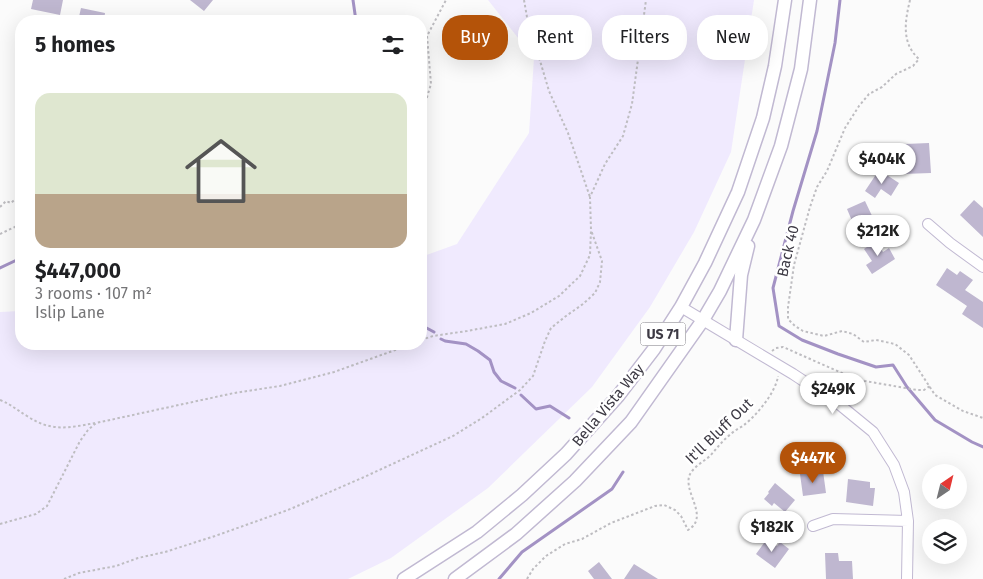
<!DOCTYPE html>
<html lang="en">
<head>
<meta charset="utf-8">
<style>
	:root { --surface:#fff; --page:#f2f2f2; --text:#202124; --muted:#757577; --line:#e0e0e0; --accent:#b45309 }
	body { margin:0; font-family:"Fira Sans",sans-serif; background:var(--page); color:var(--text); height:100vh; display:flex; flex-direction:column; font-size:19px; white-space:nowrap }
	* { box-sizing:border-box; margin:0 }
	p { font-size:16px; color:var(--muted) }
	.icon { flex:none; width:28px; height:28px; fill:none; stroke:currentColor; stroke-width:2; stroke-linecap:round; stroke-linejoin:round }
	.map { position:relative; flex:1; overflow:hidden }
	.panel { position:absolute; left:15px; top:15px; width:412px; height:335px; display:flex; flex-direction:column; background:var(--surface); border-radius:20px; box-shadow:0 5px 20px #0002 }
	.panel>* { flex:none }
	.banner { position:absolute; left:442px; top:15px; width:465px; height:45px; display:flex; gap:10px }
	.needle { width:32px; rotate:35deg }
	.controls { position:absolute; left:922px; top:464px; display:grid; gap:10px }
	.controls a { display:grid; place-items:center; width:45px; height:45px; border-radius:50%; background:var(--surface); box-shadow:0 5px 20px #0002; font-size:25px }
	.price { position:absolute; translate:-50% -42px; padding:0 11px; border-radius:18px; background:#fff; color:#222; font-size:16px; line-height:32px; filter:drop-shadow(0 1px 2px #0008) }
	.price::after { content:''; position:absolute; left:50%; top:30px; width:15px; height:11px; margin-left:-8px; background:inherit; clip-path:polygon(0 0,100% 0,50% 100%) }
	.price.on { background:var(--accent); color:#fff }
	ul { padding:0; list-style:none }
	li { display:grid; align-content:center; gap:10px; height:265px; padding:0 20px }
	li+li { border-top:1px solid var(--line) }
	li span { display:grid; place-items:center; height:155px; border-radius:15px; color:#555 }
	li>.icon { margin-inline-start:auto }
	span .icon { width:90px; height:90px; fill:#fffc; stroke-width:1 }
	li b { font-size:21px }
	h2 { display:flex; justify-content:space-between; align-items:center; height:60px; padding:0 20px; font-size:21px }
	.chip { padding:0 18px; border-radius:20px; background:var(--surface); box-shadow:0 5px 20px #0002; font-size:18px; line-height:45px }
	.chip.on { background:var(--accent); color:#fff }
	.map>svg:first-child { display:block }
	.green { fill:#f0eafe }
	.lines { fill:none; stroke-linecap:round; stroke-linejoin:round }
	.stream { stroke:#a392c4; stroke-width:3 }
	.building { fill:#bfb7d0 }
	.minor-casing { stroke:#c1b9d2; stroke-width:12 }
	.major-casing { stroke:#c1b9d2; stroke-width:15 }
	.path { stroke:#bebdc1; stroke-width:2; stroke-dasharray:2.5 2.5; stroke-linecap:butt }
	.minor { stroke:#fff; stroke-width:10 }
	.major { stroke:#fff; stroke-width:12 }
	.labels { text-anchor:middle; stroke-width:5; stroke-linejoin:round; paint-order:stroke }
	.shield { fill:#fff; stroke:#77757c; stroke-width:1 }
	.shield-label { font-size:14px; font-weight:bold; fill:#3d3a44 }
	.street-label { font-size:15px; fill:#3d3a44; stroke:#fff }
</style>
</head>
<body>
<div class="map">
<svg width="983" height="579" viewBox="0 0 983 579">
	<rect width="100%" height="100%" fill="#fbfbfb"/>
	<path class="green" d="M488,0H754L731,152L694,232L650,307L592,387L488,488L391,558L348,579H0V312L21,311V344H421V257L457,244L529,133L534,58Z"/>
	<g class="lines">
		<path class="stream" d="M353,0L356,21
			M840,0L835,43L817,131L793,211L773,288L779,326L802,340L838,354L876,367L893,365L907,387L935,420L972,442L983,447
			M0,268L21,258
			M421,325L434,332
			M441,339L445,341L466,344L478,351L490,360L494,372L501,381L515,388
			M521,395L536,409L550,406L569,418
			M499,579L522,552L612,489L623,472"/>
	</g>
	<path class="building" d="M33,0H63L60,15L31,9Z
		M190,0H213L204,11Z
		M81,8L105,13L104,21H78Z
		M929,143L931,173L903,174L901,151H905V144Z
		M879,170L899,183L891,196L881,189L875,198L865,191Z
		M974,200L983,208V237L960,215Z
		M865,201L874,220L855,228L847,209Z
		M876,241L883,252L889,248L895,259L872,274L866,265L872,261L864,249Z
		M947,268L957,275L960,271L973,280L965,290L983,302V328L962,314L967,306L936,285Z
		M823,471L826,493L803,496L800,474Z
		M848,479L870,482V488H875L873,506L846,502Z
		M775,483L795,500L785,512L774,503L772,506L764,499L769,493L768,492Z
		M767,539L777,546L780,542L789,549L775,568L756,554Z
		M825,553H838L839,561H852L853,579H826Z
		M599,562L612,579H594L588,571Z
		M634,564L658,579H624Z"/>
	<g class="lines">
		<g class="minor-casing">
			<path id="minor" d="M928,224L950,243L983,267
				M681,307L793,374L840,405L873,432L894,465L904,492L908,521L907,579
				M813,526L833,519L908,521"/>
		</g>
		<g class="major-casing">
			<path id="major" d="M736,340L741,275L748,246
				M404,579L477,532L522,495L566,454L618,396L654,349L681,307L705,263L738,192L763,118L775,66L785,0
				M455,579L516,534L575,481L631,422L703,320L720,291L754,220L781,146L801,69L810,0"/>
		</g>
		<path class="path" d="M524,0L527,17L549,91L568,133L590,197
			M910,0C905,21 901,43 919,59L913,66L896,74L882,87L869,94L859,106L845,128L827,171L817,187L810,207L794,265L788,307V319L795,326L803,331L824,336L842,331L853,334L864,342L876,340L895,344L909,355L935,395L963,411L983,418
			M421,117L431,84L427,36L446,0
			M0,207L6,201L11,203L21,194
			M0,234L21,224
			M421,340L433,336L467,331L505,324L531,313L559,296L580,276L590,255L591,230L590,197L605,164L623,136L632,104L646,0
			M772,351L776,348L783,347L851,377L865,381L917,390H924L930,386
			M0,400C12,405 17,410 27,416C51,432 68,428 95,423
			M0,524L36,514L47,506L80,441L88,430L96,423L234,393L280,386L334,372L412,344
			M64,579L79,573L116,566L138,558L165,552L215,536L288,510L362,478L453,436L482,418L520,390L533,376L545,341L551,328L566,316L583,304L595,293L600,282L602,261L591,230
			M527,579L533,569L546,556L565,544L582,539L611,523L655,506L664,505L675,510L681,516L688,530C712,516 678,488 692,471C697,465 704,461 710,456C717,448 723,440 731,434C735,430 740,428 744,425C757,415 776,392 778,376"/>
		<use href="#minor" class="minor"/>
		<use href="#major" class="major"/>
	</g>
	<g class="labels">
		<rect class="shield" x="640.5" y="322.5" width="45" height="23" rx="4"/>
		<g class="shield-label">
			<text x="663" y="339">US 71</text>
		</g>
		<g class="street-label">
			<text transform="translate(788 251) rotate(-77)" y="5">Back 40</text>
			<text transform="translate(608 405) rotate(-50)" y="5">Bella Vista Way</text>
			<text transform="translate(719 431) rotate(-44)" y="5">It'll Bluff Out</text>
		</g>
	</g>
</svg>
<div class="controls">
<a><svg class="needle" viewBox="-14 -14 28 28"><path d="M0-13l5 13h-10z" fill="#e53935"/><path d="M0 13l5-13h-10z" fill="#757577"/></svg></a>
<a><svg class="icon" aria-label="layers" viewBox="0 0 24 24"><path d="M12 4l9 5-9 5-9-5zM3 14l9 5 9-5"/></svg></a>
</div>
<b class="price" style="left:882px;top:185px">$404K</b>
<b class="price" style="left:878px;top:257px">$212K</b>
<b class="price" style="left:833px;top:415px">$249K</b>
<b class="price on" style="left:813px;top:484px">$447K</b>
<b class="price" style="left:772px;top:553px">$182K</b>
<div class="banner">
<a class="chip on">Buy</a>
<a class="chip">Rent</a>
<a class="chip">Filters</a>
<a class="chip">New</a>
</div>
<section class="panel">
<h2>5 homes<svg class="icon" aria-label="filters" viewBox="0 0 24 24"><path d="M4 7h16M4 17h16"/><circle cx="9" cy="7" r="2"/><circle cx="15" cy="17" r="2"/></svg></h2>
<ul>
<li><span style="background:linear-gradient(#dfe7d0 65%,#b9a48a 0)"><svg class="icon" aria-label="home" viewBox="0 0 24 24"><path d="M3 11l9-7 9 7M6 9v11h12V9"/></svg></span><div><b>$447,000</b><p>3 rooms · 107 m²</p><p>Islip Lane</p></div></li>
</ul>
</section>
</div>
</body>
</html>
